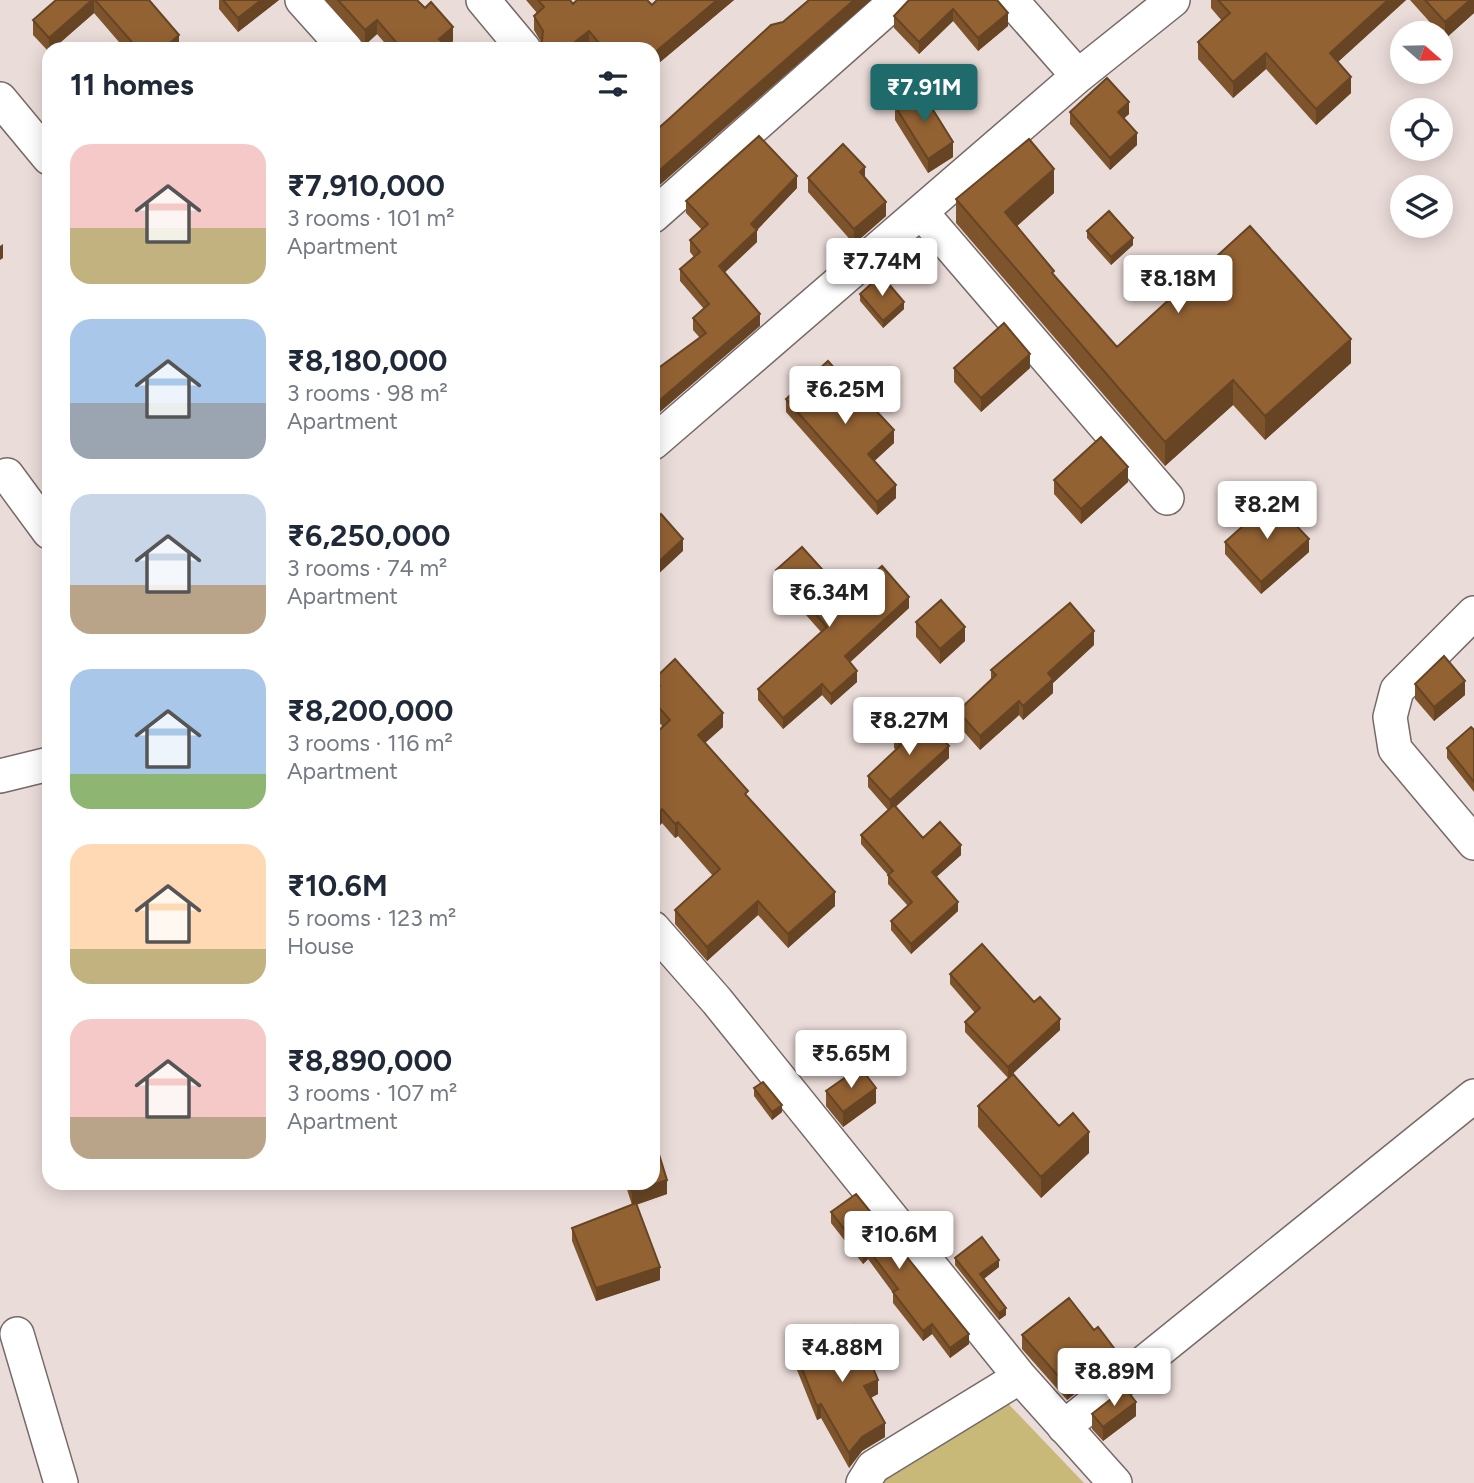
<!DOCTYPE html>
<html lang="en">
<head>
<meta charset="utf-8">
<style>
	:root { --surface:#fff; --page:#f6f6f7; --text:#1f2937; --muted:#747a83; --accent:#1f6b6b }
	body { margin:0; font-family:Figtree,sans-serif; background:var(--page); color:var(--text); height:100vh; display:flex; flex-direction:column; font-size:26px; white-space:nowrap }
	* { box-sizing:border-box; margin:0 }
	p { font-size:23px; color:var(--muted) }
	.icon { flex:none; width:38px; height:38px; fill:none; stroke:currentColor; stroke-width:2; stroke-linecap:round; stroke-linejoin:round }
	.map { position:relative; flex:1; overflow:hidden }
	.details { position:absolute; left:42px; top:42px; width:618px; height:1148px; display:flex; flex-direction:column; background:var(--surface); border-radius:21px; box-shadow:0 4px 18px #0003 }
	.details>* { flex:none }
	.needle { width:46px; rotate:110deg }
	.controls { position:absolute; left:1390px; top:21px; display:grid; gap:14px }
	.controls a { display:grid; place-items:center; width:63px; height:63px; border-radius:50%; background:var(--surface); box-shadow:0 4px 18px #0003; font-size:35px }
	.price { position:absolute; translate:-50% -60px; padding:0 16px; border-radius:7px; background:#fff; color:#222; font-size:23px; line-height:46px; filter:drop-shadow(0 2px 4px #0008) }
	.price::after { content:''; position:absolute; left:50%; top:42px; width:21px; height:16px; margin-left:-10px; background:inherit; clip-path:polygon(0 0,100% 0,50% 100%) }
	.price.active { background:var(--accent); color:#fff }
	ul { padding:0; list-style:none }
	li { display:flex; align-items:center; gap:21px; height:175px; padding:0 28px }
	li span { display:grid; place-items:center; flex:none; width:196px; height:140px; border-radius:21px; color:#555 }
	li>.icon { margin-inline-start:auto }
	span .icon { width:84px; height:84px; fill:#fffc; stroke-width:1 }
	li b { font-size:30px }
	h2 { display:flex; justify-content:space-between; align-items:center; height:84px; padding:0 28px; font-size:30px }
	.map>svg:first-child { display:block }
	.green { fill:#c9b979 }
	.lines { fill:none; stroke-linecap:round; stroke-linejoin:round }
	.street-casing { stroke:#766967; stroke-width:36 }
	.street { stroke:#fff; stroke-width:33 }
	.wall { fill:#7e542c }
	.shaded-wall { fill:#674524 }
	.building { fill:#936233; stroke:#674524; stroke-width:2 }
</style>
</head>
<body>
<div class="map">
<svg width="1474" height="1483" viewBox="0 0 1474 1483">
	<rect width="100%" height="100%" fill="#eadcd9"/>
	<path class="green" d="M997,1392L1084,1483H881Z"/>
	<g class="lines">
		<g class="street-casing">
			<path id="street" d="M302,0L346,49
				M483,0L524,49
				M1011,0L1078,76
				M0,99L49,158
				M921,212L1167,498
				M653,216L897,0
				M653,443L1078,76L1173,0
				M7,475L49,532
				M1474,613L1397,690L1390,717L1395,749L1474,843
				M0,776L49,764
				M653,928L717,1001L1020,1377L873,1467L863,1483
				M17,1334L61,1483
				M1020,1377L1115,1483
				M1064,1427L1474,1096"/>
		</g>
		<use href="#street" class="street"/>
	</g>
	<path class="wall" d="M56,0H149L179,49H125L94,13L49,52L33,35V20Z
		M219,0H279L238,32L219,9Z
		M325,0H417L453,41L447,47L449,49H390L377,34L365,45Z
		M526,0H570L573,4L652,5L657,0H734L653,68V49H592L589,45L584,49H536L541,42L534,30V16L537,13Z
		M997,0L1008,26L978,51L953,21L919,54L894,28V16Z
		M1211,0H1406L1338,62L1351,93L1316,125L1266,69L1233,98L1198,59V42L1222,21L1211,8Z
		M1410,0H1474V13L1445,39Z
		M895,106L953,157L928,173L895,120Z
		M1070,112L1129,114L1124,118L1137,145L1110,170L1070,124Z
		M808,178L886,216L854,244L808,192Z
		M797,188L757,230V242L724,273L760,326L700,338L693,330V318L704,309L680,281V269L694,257L690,252V240L702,230L686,213V201Z
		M1054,193L1017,226L1054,276L1117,347L1351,363L1265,440L1233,405L1165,466L956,223V199Z
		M1087,231L1133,245L1111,265L1087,238Z
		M860,294L904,309L883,328L860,301Z
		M954,368H1030L981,412L954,382Z
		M786,399L894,443L874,461L896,498L877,515L786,412Z
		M1054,480L1128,482L1081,524L1054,494Z
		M1225,542L1309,552L1261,594L1225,554Z
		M776,570L847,597L909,608L850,662L857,682L831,705L822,695L783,729L758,700V689L821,632L776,581Z
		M916,622L965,641L940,664L916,637Z
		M1094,645L1053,683V693L1023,720L1019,715L980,750L958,725V711L991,680V670Z
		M654,679L723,727L705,743L835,906L788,948L758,915L707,961L675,924V910L713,876L678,836L675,838L662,823L653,832L663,727L653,715Z
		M1415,684L1465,695L1434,721L1415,699Z
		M1474,730V792L1447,758V748Z
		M894,737L949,758L895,807L923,838L961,855L936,877L958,911L911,954L891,930V921L908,906L888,884V875L861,844V835L888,810L868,787V776L896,750L894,748Z
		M950,974L1034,1002L1060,1030L1008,1078L965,1032V1022L975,1013L950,984Z
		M754,1088L782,1112L772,1120L754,1096Z
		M826,1091L876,1103L843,1127L826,1106Z
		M978,1106L1059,1126L1089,1153L1041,1198L978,1127Z
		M625,1183H653L667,1194L636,1205L660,1280L596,1301L572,1241V1228L632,1205Z
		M831,1212L969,1344L950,1358L932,1334L923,1341L893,1303V1293L868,1259L863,1264L831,1223Z
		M955,1258L999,1267L983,1279L1006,1315L999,1320L955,1265Z
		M1022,1335L1114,1362L1067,1400L1022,1349Z
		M795,1351L878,1394L871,1398L885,1437L862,1451L849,1468L821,1418L817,1420L795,1365Z
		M1092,1414L1136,1416L1103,1441L1092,1429Z"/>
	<path class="shaded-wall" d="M92,0H94V13L53,49H49V53V38Z
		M261,0H279L238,32V18Z
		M717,0H734L653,68V54Z
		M854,0H871L653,191V176Z
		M1388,0H1406L1330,69V53Z
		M1470,0H1474V13L1445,39V22Z
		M953,9V21L919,54V42Z
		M1008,13V26L978,51V38Z
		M377,20V34L365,45V30Z
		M453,27V41L444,49L439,39Z
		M589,31V45L584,49H566Z
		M179,35V49H163Z
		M1266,53V69L1233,98V82Z
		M1351,77V93L1316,125V109Z
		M1129,102V114L1118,124V112Z
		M1137,133V145L1110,170V158Z
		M953,142V157L928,173V159Z
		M865,167V181L860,172Z
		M1054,169V193L1005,237V212Z
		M797,176V188L757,230V242L719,278V266L751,224Z
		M886,202V216L854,244V229Z
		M1133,238V245L1111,265V257Z
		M3,244V258L0,260V246Z
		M904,302V309L883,328V321Z
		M760,314V326L653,418V406Z
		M1351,339V363L1265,440V416Z
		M1030,354V368L981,412V398Z
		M1233,380V405L1165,466V442Z
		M894,430V443L868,467V454Z
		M1128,467V482L1081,524V509Z
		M896,485V498L877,515V502Z
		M683,539V551L653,579V567Z
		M1309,539V552L1261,594V582Z
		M909,597V608L845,667V656Z
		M965,627V641L940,664V649Z
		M1094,631V645L1053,683V693L1023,720V706L1048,673Z
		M857,671V682L831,705V694Z
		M1465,681V695L1434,721V707Z
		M822,684V695L783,729V718Z
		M1019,701V715L980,750V736Z
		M723,713V727L698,749V735Z
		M949,746V758L890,812V800Z
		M662,809V823L653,832V818Z
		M678,822V836L675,838V824Z
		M961,845V855L932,881V872Z
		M835,892V906L788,948V934Z
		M758,901V915L707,961V947Z
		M958,902V911L911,954V944Z
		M1060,1019V1030L1008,1078V1067Z
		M876,1088V1103L843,1127V1112Z
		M782,1105V1112L772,1120V1112Z
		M1089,1132V1153L1041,1198V1177Z
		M667,1180V1194L632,1206V1192Z
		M868,1249V1259L863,1264V1253Z
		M999,1260V1267L980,1282V1274Z
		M660,1267V1280L596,1301V1288Z
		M1006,1308V1315L999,1320V1313Z
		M932,1324V1334L923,1341V1331Z
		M969,1334V1344L950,1358V1348Z
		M1114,1348V1362L1067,1400V1386Z
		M878,1380V1394L864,1400V1386Z
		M1136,1402V1416L1103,1441V1427Z
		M821,1404V1418L817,1420V1406Z
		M885,1423V1437L862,1451L849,1468V1453L862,1437Z"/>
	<path class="building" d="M56,0H92L49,38L33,20Z
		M95,0H149L179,35L163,49H138Z
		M223,0H261L238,18Z
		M338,0H417L425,8L431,2L453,27L439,39L449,49H402L377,20L365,30Z
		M538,0H570L573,4L577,0H647L652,5L657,0H717L653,54V49H604L589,31L566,49H536L542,41L543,31L534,16L544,7Z
		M809,0H854L653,176V133L670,118L771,25L783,22Z
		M909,0H997L1008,13L978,38L953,9L919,42L894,16Z
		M1218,0H1388L1330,53L1351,77L1316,109L1266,53L1233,82L1198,42L1230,13Z
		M1425,0H1470L1445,22Z
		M1107,78L1129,102L1118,112L1137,133L1110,158L1070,112Z
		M920,89L953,142L928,159L895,106Z
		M759,136L797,176L751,224L757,230L719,266L760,314L653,406V372L706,333L693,318L709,304L680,269L700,252L690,240L708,224L686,201Z
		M1029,139L1054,169L1005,212L1054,271L1052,273L1117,347L1250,226L1351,339L1265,416L1233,380L1165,442L956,199Z
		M843,144L865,167L860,172L886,202L854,229L808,178Z
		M1109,211L1133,238L1111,257L1087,231Z
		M881,275L904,302L883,321L860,294Z
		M1004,323L1030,354L981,398L954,368Z
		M828,361L865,403L867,401L894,430L868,454L896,485L877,502L786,399Z
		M1101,437L1128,467L1081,509L1054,480Z
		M1272,500L1309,539L1261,582L1225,542Z
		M661,514L683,539L653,567V521Z
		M802,547L847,597L882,566L909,597L845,656L857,671L831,694L822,684L783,718L758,689L827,627L776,570Z
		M941,600L965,627L940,649L916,622Z
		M1070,603L1094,631L1048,673L1053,679L1023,706L1019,701L980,736L958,711L996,675L991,670Z
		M1444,656L1465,681L1434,707L1415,684Z
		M675,659L723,713L698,735L748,791L745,794L835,892L788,934L758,901L707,947L675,910L720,869L678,822L675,824L662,809L653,818V736L670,720L653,701V693L660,686L654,679Z
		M920,713L949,746L890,800L868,776L901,745L894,737Z
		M1471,727L1474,730V782L1447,748Z
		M894,805L923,838L940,822L961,845L932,872L958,902L911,944L891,921L912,902L888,875L893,871L861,835Z
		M982,944L1034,1002L1040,997L1060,1019L1008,1067L965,1022L980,1008L950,974Z
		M860,1067L876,1088L843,1112L826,1091Z
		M1013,1074L1059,1126L1073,1113L1089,1132L1041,1177L978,1106Z
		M763,1082L782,1105L772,1112L754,1088Z
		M653,1135L667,1180L632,1192L629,1183H653Z
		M856,1194L969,1334L950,1348L932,1324L923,1331L893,1292L898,1289L868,1249L863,1253L831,1212Z
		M636,1203L660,1267L596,1288L572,1228Z
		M982,1237L999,1260L980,1274L1006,1308L999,1313L955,1258Z
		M1069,1298L1094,1330L1098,1327L1114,1348L1067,1386L1022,1335Z
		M855,1325L878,1380L864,1386L885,1423L862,1437L849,1453L821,1404L817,1406L795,1351Z
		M1125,1388L1136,1402L1103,1427L1092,1414Z"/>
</svg>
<div class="controls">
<a><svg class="needle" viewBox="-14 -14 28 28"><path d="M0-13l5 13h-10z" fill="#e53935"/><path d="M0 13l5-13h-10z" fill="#747a83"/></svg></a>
<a><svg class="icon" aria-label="locate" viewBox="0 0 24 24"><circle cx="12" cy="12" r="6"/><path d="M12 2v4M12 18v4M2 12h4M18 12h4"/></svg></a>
<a><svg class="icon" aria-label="layers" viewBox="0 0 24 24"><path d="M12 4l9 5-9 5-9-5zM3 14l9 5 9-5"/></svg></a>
</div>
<b class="price active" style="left:924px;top:124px">₹7.91M</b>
<b class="price" style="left:882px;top:298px">₹7.74M</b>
<b class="price" style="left:1178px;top:315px">₹8.18M</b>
<b class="price" style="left:845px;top:426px">₹6.25M</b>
<b class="price" style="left:1267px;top:541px">₹8.2M</b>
<b class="price" style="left:829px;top:629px">₹6.34M</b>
<b class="price" style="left:909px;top:757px">₹8.27M</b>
<b class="price" style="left:851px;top:1090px">₹5.65M</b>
<b class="price" style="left:899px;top:1271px">₹10.6M</b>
<b class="price" style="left:842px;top:1384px">₹4.88M</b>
<b class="price" style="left:1114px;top:1408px">₹8.89M</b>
<section class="details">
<h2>11 homes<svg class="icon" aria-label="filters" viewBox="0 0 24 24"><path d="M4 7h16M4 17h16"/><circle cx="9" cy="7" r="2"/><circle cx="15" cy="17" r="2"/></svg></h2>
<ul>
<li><span style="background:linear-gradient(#f6c9c9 60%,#c2b280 0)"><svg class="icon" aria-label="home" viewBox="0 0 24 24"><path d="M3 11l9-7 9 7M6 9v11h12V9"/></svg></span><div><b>₹7,910,000</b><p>3 rooms · 101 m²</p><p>Apartment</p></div></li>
<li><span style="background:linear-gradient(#a9c7e8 60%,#9aa5b1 0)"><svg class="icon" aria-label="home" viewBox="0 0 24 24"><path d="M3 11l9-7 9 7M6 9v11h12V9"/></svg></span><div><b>₹8,180,000</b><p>3 rooms · 98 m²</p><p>Apartment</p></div></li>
<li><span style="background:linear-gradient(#c9d6e8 65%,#b9a48a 0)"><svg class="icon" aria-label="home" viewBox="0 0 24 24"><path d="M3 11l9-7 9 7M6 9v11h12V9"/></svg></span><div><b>₹6,250,000</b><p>3 rooms · 74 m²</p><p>Apartment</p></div></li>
<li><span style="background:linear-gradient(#a9c7e8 75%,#8fb573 0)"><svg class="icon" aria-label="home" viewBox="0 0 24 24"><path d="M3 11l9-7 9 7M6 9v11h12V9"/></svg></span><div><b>₹8,200,000</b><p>3 rooms · 116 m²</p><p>Apartment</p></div></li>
<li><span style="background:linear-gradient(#ffd9b3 75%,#c2b280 0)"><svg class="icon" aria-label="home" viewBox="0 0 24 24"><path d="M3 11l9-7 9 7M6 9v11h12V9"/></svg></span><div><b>₹10.6M</b><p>5 rooms · 123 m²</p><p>House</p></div></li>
<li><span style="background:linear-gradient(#f6c9c9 70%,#b9a48a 0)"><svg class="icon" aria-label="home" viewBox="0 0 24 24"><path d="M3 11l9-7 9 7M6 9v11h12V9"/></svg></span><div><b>₹8,890,000</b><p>3 rooms · 107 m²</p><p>Apartment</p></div></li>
</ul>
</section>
</div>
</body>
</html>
